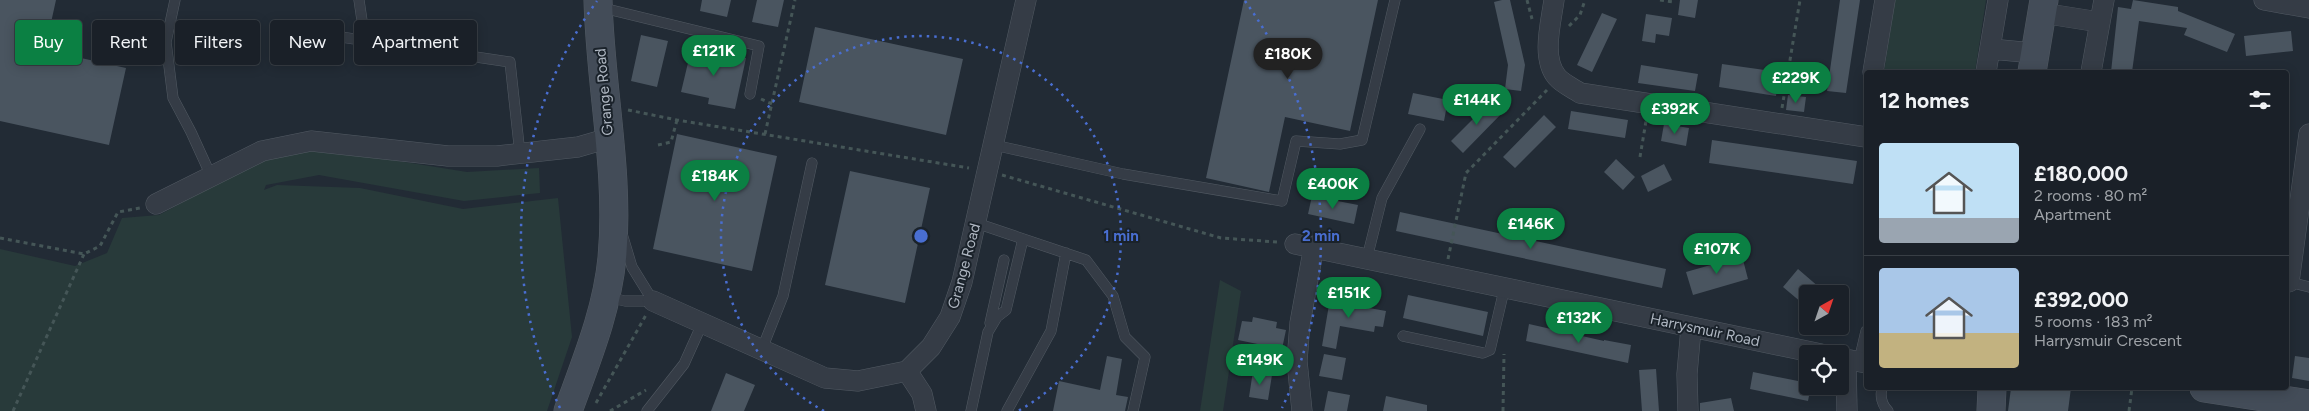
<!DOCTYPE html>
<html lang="en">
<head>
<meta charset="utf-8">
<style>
	:root { --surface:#1a2028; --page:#232830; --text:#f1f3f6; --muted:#9fa3a8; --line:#383e45; --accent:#0b8043 }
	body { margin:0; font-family:Figtree,sans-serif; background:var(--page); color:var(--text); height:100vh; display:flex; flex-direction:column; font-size:19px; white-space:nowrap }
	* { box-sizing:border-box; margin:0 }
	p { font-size:16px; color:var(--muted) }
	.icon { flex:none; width:28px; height:28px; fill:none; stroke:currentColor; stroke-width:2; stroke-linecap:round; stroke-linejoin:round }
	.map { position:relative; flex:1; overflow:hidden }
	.panel { position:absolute; left:1864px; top:70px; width:425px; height:320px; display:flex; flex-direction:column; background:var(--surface); border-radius:5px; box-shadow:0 2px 12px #0003,0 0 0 1px var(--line) }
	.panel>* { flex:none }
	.hud { position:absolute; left:15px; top:20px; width:475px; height:45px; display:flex; gap:10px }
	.needle { width:32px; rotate:40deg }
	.buttons { position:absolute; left:1799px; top:285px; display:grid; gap:10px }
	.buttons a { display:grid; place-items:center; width:50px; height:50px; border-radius:5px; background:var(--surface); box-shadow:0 2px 12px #0003,0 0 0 1px var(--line); font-size:25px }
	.price { position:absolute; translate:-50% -42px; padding:0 11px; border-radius:18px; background:var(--accent); color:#fff; font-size:16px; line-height:32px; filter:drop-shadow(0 1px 2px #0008) }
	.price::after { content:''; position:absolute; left:50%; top:30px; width:15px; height:11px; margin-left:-8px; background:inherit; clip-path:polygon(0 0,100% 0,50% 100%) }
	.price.selected { background:#222; color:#fff }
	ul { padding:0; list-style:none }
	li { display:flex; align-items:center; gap:15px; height:125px; padding:0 15px }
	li+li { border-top:1px solid var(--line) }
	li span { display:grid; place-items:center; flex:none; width:140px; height:100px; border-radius:5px; color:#555 }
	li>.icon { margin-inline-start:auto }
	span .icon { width:60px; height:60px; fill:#fffc; stroke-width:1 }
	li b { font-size:21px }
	h2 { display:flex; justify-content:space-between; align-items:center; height:60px; padding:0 15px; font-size:21px }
	.pill { padding:0 18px; border-radius:5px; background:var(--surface); box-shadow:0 2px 12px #0003,0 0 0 1px var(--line); font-size:18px; line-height:45px }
	.pill.selected { background:var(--accent); color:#fff }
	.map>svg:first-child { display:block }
	.green { fill:#283a3a }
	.building { fill:#4a5560 }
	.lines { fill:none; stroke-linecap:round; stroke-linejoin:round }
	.lane-casing { stroke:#525a63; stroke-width:11 }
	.street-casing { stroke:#525a63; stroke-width:21 }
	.secondary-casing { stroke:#525a63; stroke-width:29 }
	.path { stroke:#455657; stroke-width:3; stroke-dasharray:4 4; stroke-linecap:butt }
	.lane { stroke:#353c46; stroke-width:10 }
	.street { stroke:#353c46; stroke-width:20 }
	.secondary { stroke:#434c58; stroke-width:28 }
	.ring { fill:none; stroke:#496ed1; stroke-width:2.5; stroke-dasharray:2.5 5 }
	.labels { text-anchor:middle; stroke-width:4; stroke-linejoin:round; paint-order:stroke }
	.street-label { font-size:15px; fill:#afb7c2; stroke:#1a222a }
	.centre { fill:#496ed1; stroke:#1a222a; stroke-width:2.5 }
	.ring-label { font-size:15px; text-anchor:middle; font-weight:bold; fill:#496ed1; stroke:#1a222a; stroke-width:4; stroke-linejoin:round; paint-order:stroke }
</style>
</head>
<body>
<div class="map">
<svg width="2309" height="411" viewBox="0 0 2309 411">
	<rect width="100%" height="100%" fill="#222b35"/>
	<path class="green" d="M1895,0H1986L1975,72H1884Z
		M311,147L467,172L539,168L540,193L464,201L319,175L266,185L264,190L277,185L360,188L463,209L558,198L572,337L547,411H0V249L75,266L107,253L122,218L159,215L257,163Z
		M1220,280L1241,291L1223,411H1200Z"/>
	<path class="building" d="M0,0H56L45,50L126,68L109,145L0,121Z
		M702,0H731L727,17L700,11Z
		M757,0H784L778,27L752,22Z
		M1244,0H1378L1350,131L1285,117L1269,192L1206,178Z
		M1502,0H1510L1525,65L1521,91L1505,89L1508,65L1494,2Z
		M1680,0H1698L1695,18L1678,15Z
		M1840,0H1860L1846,93L1827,91Z
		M2133,0L2178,7V11L2235,34L2227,52L2184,35L2187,28L2139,21L2132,72H2111L2118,7L2131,9Z
		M1602,13L1617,19L1592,72L1577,65Z
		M1646,14L1672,18L1669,36L1656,34L1655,43L1642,41Z
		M815,27L963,59L946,135L799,102Z
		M2291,31L2293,51L2246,56L2244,36Z
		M641,35L668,41L657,87L631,81Z
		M692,46L746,58L735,109L708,104L709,98L681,92Z
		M1722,64L1779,72L1776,96L1719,87Z
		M1641,65L1698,74L1695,91L1638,83Z
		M1413,93L1448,100L1444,121L1408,114Z
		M1788,95L1806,97L1804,112L1786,110Z
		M1492,100L1504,111L1463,153L1451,141Z
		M1571,111L1628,120L1625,138L1568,129Z
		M1544,115L1556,127L1515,168L1503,157Z
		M1664,124L1689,128L1686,146L1661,141Z
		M677,134L777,156L752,271L653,249Z
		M1712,140L1857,161L1853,184L1709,163Z
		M1616,159L1635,177L1623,190L1604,172Z
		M1664,164L1672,180L1648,192L1641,176Z
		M850,171L930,188L905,303L825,285Z
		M1312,196L1358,205L1354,224L1308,214Z
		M1400,212L1666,269L1662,288L1396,231Z
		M1742,256L1748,279L1693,295L1686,272Z
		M1798,269L1827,294H1808V308L1783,287Z
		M1331,293L1353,297L1352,305L1386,311L1383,327L1375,326L1374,332L1340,326L1336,349L1322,346Z
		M1408,295L1488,312L1483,336L1403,318Z
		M1253,317L1277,322L1276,328L1286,330L1282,349L1238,340L1242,321L1252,322Z
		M1529,324L1604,341V340L1631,345L1628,363L1526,341Z
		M1324,354L1346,358L1342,380L1319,376Z
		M1107,356L1122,359L1116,395L1128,397L1125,411H1053L1059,381L1100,390Z
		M2295,356L2309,358V381L2292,378Z
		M1656,369L1659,411H1642L1639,370Z
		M1253,371L1272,375L1268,400L1249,397Z
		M1753,372L1808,383V386H1811L1808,401L1750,389Z
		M726,373L755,385L744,411H711Z
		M2011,388H2071L2068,411H2008Z
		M1328,391L1350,395L1347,411H1324Z
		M1386,396L1427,405V411H1383Z
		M1731,398L1734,411H1700V403Z"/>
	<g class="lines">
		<g class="lane-casing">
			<path id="lane" d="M175,0L166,42L173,98L191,132L212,178
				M359,0L365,41
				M599,7L759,46L750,94
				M287,29L510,62L520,154
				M994,145L1123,174L1282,201L1296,141L1340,144L1362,140L1395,0
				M976,223L1086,260L1113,296L1125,337L1145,357L1133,411
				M623,237L632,267L653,301
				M1367,258L1382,198L1420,129
				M2289,282L2309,287
				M607,297L625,301H653
				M990,323L1004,260
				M1403,336L1483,353L1490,350L1505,286
				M762,349L783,296L812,163
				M1859,361L1866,331
				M1882,388C1880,396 1882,405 1888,411
				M647,411L684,364L702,324
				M971,411L988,332L997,317L1006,310L1023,239
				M1007,411L1051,331L1066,253"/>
		</g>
		<g class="street-casing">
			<path id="street" d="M1554,0C1551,23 1541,58 1557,77C1563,84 1573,88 1580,93L1866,137
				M2264,0L2309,8
				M2042,13L2099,22
				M1991,49L2034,53
				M1873,72L1885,0
				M1986,72L1998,0
				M2091,72L2104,0
				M156,204L262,151L311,141L448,156H497L578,147L609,138
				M1295,244L1821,354
				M2289,282L2309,134
				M653,301L825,378L858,381L907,371L931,347L950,317L962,282L1026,0
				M1840,358L1866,363
				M1846,359L1847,411
				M907,371L922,394L926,411
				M1302,411L1297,361L1300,323L1314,246
				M1688,411L1687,374L1691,328"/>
		</g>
		<g class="secondary-casing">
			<path id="secondary" d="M2032,72L2044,0
				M2204,388L2309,404
				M568,411C586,361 607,311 612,258C620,172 600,86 598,0
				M1991,411L1992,388"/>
		</g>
		<path class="path" d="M1527,0L1532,19
			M1660,0L1673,2
			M1569,26L1580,15L1585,0
			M761,99L772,104
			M1782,108L1800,0
			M628,110L677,120L969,168
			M765,134L795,0
			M658,145L671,142L677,120
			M1640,157L1646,121
			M1002,175L1221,238L1277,242
			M0,238L84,254L100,246L118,212L140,208
			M1448,259L1466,173L1547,90
			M596,403L646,315
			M13,411L84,254
			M610,411L646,390
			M1503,411L1504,354
			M2129,411L2132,388"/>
		<use href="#lane" class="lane"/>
		<use href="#street" class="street"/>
		<use href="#secondary" class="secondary"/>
	</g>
	<g class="ring">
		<path d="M824 411A200 200 0 1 1 1018 411"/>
		<path d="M560 408A400 400 0 0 1 597 1M1245 1A400 400 0 0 1 1282 408"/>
	</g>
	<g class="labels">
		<g class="street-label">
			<text transform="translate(604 92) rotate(-95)" y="5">Grange Road</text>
			<text transform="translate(964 266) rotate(-75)" y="5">Grange Road</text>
			<text transform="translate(1705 330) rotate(12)" y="5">Harrysmuir Road</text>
		</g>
	</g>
	<circle cx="921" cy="236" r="8" class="centre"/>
	<g class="ring-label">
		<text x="1121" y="241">1 min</text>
		<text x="1321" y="241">2 min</text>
	</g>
</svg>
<div class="buttons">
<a><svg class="needle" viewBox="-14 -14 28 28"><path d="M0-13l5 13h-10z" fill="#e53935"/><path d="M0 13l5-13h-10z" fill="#9fa3a8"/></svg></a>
<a><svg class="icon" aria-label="locate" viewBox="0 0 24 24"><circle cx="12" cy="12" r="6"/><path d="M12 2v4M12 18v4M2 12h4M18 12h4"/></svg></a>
</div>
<b class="price" style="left:714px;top:77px">£121K</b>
<b class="price selected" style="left:1288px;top:80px">£180K</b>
<b class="price" style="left:1796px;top:104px">£229K</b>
<b class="price" style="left:1477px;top:126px">£144K</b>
<b class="price" style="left:1675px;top:135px">£392K</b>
<b class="price" style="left:715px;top:202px">£184K</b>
<b class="price" style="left:1333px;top:210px">£400K</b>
<b class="price" style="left:1531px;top:250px">£146K</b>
<b class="price" style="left:1717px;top:275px">£107K</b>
<b class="price" style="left:1349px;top:319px">£151K</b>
<b class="price" style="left:1579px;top:344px">£132K</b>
<b class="price" style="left:1260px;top:386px">£149K</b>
<div class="hud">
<a class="pill selected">Buy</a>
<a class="pill">Rent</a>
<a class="pill">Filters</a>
<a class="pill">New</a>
<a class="pill">Apartment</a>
</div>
<section class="panel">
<h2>12 homes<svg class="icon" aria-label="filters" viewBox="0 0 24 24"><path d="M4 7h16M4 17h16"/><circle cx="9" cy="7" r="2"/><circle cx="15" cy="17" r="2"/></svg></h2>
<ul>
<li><span style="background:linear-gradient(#bfe0f5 75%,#9aa5b1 0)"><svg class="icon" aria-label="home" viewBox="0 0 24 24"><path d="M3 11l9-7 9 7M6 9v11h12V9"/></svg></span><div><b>£180,000</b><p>2 rooms · 80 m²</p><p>Apartment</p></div></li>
<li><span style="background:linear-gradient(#a9c7e8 65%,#c2b280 0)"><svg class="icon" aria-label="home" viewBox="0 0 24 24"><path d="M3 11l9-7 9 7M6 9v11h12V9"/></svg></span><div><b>£392,000</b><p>5 rooms · 183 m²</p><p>Harrysmuir Crescent</p></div></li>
</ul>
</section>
</div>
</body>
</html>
